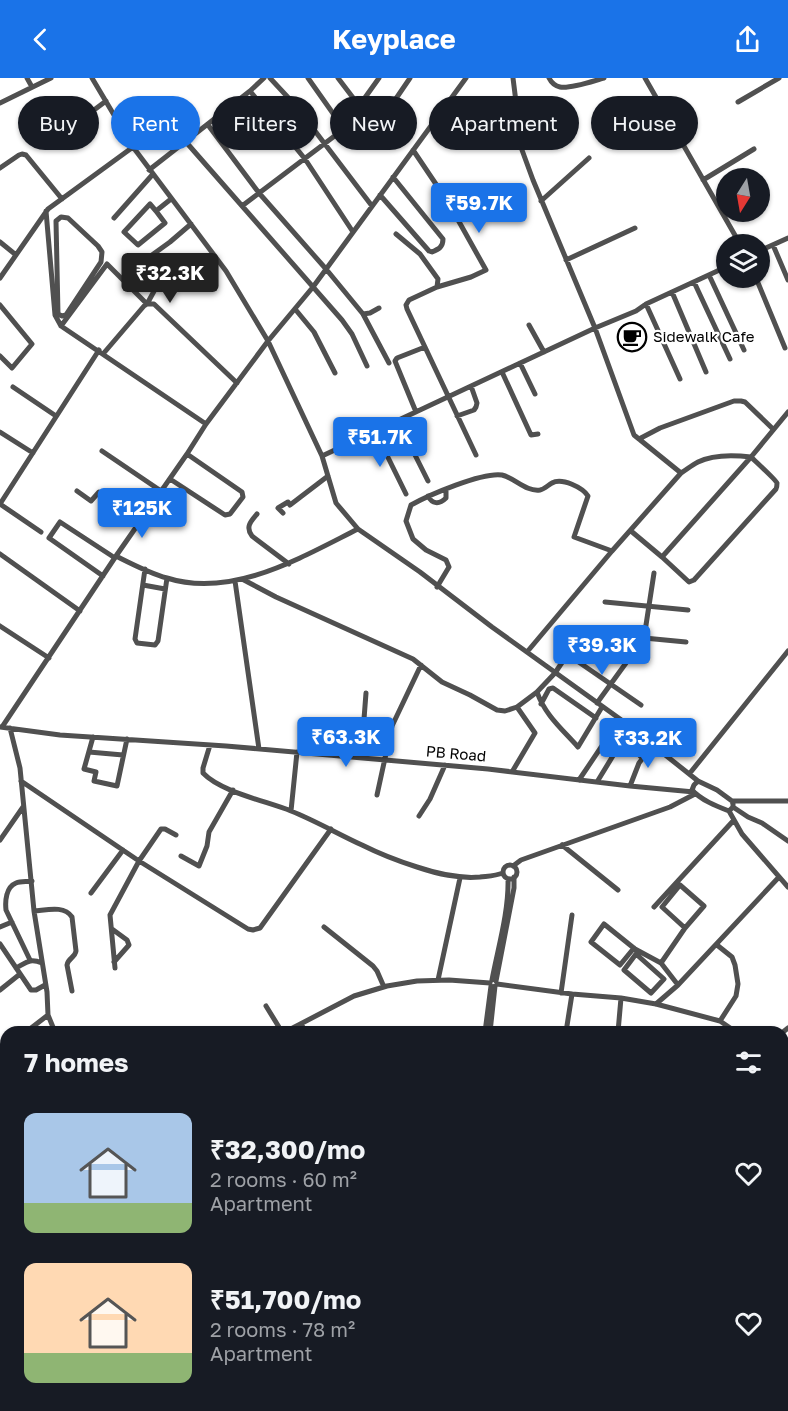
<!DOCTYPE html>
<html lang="en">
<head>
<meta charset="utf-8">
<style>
	:root { --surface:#171b24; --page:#20242c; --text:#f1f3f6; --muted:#9ea1a6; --accent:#1a73e8 }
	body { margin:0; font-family:"Golos Text",sans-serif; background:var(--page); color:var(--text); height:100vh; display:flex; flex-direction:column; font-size:22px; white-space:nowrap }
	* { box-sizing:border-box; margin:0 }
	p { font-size:20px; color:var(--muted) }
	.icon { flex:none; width:33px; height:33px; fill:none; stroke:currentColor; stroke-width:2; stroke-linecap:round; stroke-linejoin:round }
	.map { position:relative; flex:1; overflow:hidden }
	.sheet { position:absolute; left:0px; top:948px; width:789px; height:386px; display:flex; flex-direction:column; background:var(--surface); border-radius:18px 18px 0 0; box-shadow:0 2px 4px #0004 }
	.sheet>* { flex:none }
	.hud { position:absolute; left:18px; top:18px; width:753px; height:54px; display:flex; gap:12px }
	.needle { width:39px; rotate:191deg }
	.buttons { position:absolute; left:716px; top:90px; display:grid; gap:12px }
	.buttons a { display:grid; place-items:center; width:54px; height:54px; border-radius:50%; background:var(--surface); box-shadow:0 2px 4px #0004; font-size:30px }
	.price { position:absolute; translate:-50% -51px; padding:0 14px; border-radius:6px; background:var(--accent); color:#fff; font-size:20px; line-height:39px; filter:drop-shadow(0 2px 3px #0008) }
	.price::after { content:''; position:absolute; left:50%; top:36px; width:18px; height:14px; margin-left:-9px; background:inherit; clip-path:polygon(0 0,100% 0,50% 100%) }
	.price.current { background:#222; color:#fff }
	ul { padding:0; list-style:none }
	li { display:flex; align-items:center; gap:18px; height:150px; padding:0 24px }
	li span { display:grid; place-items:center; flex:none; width:168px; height:120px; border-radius:12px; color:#555 }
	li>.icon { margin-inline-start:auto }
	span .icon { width:72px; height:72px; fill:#fffc; stroke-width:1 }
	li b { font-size:26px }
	h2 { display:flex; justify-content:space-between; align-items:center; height:72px; padding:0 24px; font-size:26px }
	.pill { padding:0 21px; border-radius:27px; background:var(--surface); box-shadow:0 2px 4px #0004; font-size:21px; line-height:54px }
	.pill.current { background:var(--accent); color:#fff }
	header { display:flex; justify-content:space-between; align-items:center; height:78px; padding:0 24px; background:var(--accent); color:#fff; font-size:27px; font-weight:700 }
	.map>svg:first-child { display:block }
	.water { fill:#9e9e9e }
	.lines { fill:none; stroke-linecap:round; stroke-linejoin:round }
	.minor { stroke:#505050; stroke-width:5 }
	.labels { text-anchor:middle; stroke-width:4.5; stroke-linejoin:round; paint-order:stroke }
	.poi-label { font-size:15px; fill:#000; stroke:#fff; text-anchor:start }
	.street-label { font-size:15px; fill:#000; stroke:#fff }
</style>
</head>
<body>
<header><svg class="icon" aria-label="back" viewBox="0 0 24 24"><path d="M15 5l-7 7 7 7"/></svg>Keyplace<svg class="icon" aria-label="share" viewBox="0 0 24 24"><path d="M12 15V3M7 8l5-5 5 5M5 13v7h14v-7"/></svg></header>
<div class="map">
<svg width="788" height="1333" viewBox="0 0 788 1333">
	<rect width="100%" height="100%" fill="#fff"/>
	<path class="water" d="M0,1124L6,1129V1328H146L148,1333H0Z"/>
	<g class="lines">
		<path class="minor" d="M27,0L32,9
			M92,0L133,69L226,193L268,263L322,378L336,425L358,451L420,494L492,549L620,641L698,703L717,712L732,723L733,726V729L729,733C716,728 701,722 692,712L694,707L698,703
			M270,0L296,28L372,128
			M308,0L344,51
			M338,0L373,46L376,47L380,44L410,0
			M513,0L522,72L533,102L595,250L634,357L681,395L612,473
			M549,0C551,4 555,8 560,9C571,11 593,3 604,0
			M645,0L740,166
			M250,13L305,81L353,154
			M738,24L779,0
			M0,25L51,0
			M359,28L379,0
			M441,32L457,61
			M208,47L259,115L326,191L363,236L370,235L379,230
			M466,59L516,27
			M186,64L342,242L352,256L367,288
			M46,68L106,23
			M413,72L448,124L486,192L471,199L437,209
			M0,90L19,77L22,76L26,77L62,121
			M149,92L250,13L264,0
			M703,102L754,71
			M380,117L429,173L432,174C439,171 443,169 443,161L393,99
			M541,123L589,80
			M242,128L365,35
			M46,133L55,237L61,248L206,346
			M156,133L150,126L124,154L138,167L165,145L156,133L171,121
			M61,139L68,140L98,168L102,174L101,184L66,237L62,238L58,236L56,143Z
			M114,140L153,96
			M396,156L420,176L438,201L437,209L409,222L406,227L407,231L476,377
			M0,164L16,177
			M773,167L788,202
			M759,173L788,160
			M152,177L170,164L191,146
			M566,182L635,150
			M709,197L744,272
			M0,200L48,131L133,69
			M756,200L785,270
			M694,204L730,281
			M672,214L706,294
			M646,226L680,301
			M0,227L32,266L12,290L0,278
			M295,231L314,254L335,295
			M363,236L389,285
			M529,247L544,274
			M61,248L107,186L147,226L164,195
			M103,276L144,228L147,226H154L237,305
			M520,285L535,316
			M502,294L531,357L538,356
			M13,309L56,338
			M416,334L395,283L397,280L425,269
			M457,338L474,332L476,329L477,325L471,308
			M398,343L428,403
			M375,353L406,416
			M0,354L33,375
			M639,361L660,350L734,323H741L745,324L773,351
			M102,373L161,413
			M322,378L595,250L636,233L646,226L726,189
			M751,379C755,383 776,402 777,405C777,407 777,409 776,411L694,502L689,504L662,479Z
			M681,395C686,392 692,387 698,384C714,376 734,377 751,379L788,334
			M170,401L225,437L230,436L243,419L242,414L187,376
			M77,413L91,423L99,414L141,443
			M428,418C432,426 439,427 446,420V411
			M0,426L99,272
			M0,426L41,454
			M283,435L278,430L288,424L290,427L328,398
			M257,436C251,443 245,449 252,458L289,486
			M631,453L662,479
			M0,476L80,533
			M116,478C132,486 149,495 167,500C232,521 302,479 358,451
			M145,491L135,561L137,565L155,567L158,563L167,500
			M103,498L49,460L60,444L115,480
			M242,501L276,519L413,581L442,604L470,617L497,632L505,633L517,629L537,614L555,595L581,556L592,555L686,564
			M235,503L259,671
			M143,507L165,511
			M437,509L449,489L446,482L426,472L413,461L406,443L411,427C429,417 482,394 502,397C515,400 526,414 540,412C545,411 548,407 552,405C562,399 583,410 588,418L574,459L612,473L527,574
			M605,524L688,532
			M0,548L49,580
			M644,560L654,495
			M567,576L641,627
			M537,614C545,637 562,651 578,669L602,629
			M597,625L626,585
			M541,626L549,611L553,610L596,640
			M0,649L60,657L226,668L488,691L630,708L694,714
			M2,649L116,478L187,376L206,346L268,263L313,209L466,0
			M10,650L20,690L34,833L47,914L48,937L55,954
			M93,659L84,691L96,694L94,703L117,708L127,661
			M624,660L642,680
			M210,667L203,690V695C221,714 266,723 291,733C316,743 338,756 362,767C380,776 398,783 417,789C438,796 458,801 480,799C488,798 495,798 503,795
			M89,674L123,677
			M361,680L366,615
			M512,694L535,655L517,629
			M690,695L788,573
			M579,702L620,641
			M21,703L139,783L161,751H165L176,757
			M597,704L622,663L629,649
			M630,708L639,685L653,667
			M377,717L392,648L421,587
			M732,723H788
			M733,729L748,739L762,745L788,763
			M291,733L297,674
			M729,733L742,756L788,809
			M419,738L430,721L445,687
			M0,762L23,729
			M562,767L618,812
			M181,778L199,788L207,768L209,754L233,712
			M503 794a7 7 0 1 1 14 0a7 7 0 1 1-14 0Z
			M513,788L521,782L670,729L695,716
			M91,815L123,772
			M654,829L734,742
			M34,833C47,832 64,827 72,839L76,873C75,880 68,880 67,887L72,913
			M0,849L12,844
			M324,849L373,888L377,893L384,909
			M112,851L127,862L129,867L114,884
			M0,866L31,912H36L45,907
			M717,867L732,879L735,887L738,906L736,918L720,943
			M634,870L620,887L591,864L604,846L635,871L661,885
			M636,876L664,901L651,915L624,892Z
			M30,882L6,832C5,823 6,809 16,805C21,803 27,804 32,803
			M16,890C27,884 30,880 42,885
			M115,890L110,837L139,783L248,851L253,852L260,850L331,751
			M438,902L460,800
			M492,902C498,870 509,833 508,801
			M496,903L514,810V799
			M497,906L572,916L621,920L656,926L720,943L736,954
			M678,907L661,885L685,850L662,829L680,807L704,828L685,850
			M0,912L20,896
			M561,915L572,837
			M656,926L678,907L779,799
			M266,928L282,954
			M301,946L306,954
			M26,954L48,937
			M285,954L354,918L387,908L417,903L449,902L490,905
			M485,954L491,908
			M490,954L495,908
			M566,954L572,916
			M618,954L621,920
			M783,954L788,950
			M0,975L6,970
			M0,1001L6,996
			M0,1012L6,1022
			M6,1045L3,1050L6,1054
			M783,1070L788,1076
			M783,1131L788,1126
			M783,1180L788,1186
			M783,1241L788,1237
			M783,1281L788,1279
			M783,1317L788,1323
			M178,1328L182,1333
			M250,1328L256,1333
			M305,1328L308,1333
			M329,1328V1333
			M351,1328L353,1333
			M585,1328L589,1333
			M419,1333L424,1328
			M616,1333L631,1328"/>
	</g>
	<defs>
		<g id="cafe-ring" transform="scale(1.5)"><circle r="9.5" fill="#fff" stroke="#000" stroke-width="1.5"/><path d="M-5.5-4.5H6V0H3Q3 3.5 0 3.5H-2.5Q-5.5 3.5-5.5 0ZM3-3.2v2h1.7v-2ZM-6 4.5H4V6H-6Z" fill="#000"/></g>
	</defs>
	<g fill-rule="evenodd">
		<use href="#cafe-ring" x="632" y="259"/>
	</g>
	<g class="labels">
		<g class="poi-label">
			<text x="653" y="264">Sidewalk Cafe</text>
		</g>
		<g class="street-label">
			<text transform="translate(456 676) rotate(5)" y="5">PB Road</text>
		</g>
	</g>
</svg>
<div class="buttons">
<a><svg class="needle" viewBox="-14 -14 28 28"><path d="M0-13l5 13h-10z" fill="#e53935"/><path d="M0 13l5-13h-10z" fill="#9ea1a6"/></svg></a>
<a><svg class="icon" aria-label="layers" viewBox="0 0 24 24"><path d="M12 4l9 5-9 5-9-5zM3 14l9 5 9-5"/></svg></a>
</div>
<b class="price" style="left:479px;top:156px">₹59.7K</b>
<b class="price current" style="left:170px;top:226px">₹32.3K</b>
<b class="price" style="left:380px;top:390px">₹51.7K</b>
<b class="price" style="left:142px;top:461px">₹125K</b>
<b class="price" style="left:602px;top:598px">₹39.3K</b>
<b class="price" style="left:346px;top:690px">₹63.3K</b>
<b class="price" style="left:648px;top:691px">₹33.2K</b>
<div class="hud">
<a class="pill">Buy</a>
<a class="pill current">Rent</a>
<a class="pill">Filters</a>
<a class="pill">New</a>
<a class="pill">Apartment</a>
<a class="pill">House</a>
</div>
<section class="sheet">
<h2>7 homes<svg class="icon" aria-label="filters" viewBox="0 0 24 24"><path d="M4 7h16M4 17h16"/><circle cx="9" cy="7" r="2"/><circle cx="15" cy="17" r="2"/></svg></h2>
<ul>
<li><span style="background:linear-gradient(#a9c7e8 75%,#8fb573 0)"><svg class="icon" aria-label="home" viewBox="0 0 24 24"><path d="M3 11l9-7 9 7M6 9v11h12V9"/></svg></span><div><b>₹32,300/mo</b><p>2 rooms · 60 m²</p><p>Apartment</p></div><svg class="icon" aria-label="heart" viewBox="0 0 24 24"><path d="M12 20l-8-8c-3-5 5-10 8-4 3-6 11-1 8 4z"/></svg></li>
<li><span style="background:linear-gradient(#ffd9b3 75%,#8fb573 0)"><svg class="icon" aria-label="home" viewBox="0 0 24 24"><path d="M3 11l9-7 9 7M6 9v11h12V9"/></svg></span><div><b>₹51,700/mo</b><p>2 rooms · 78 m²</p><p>Apartment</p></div><svg class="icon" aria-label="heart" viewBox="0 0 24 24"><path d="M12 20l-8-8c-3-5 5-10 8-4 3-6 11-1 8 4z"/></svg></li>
</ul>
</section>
</div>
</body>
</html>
